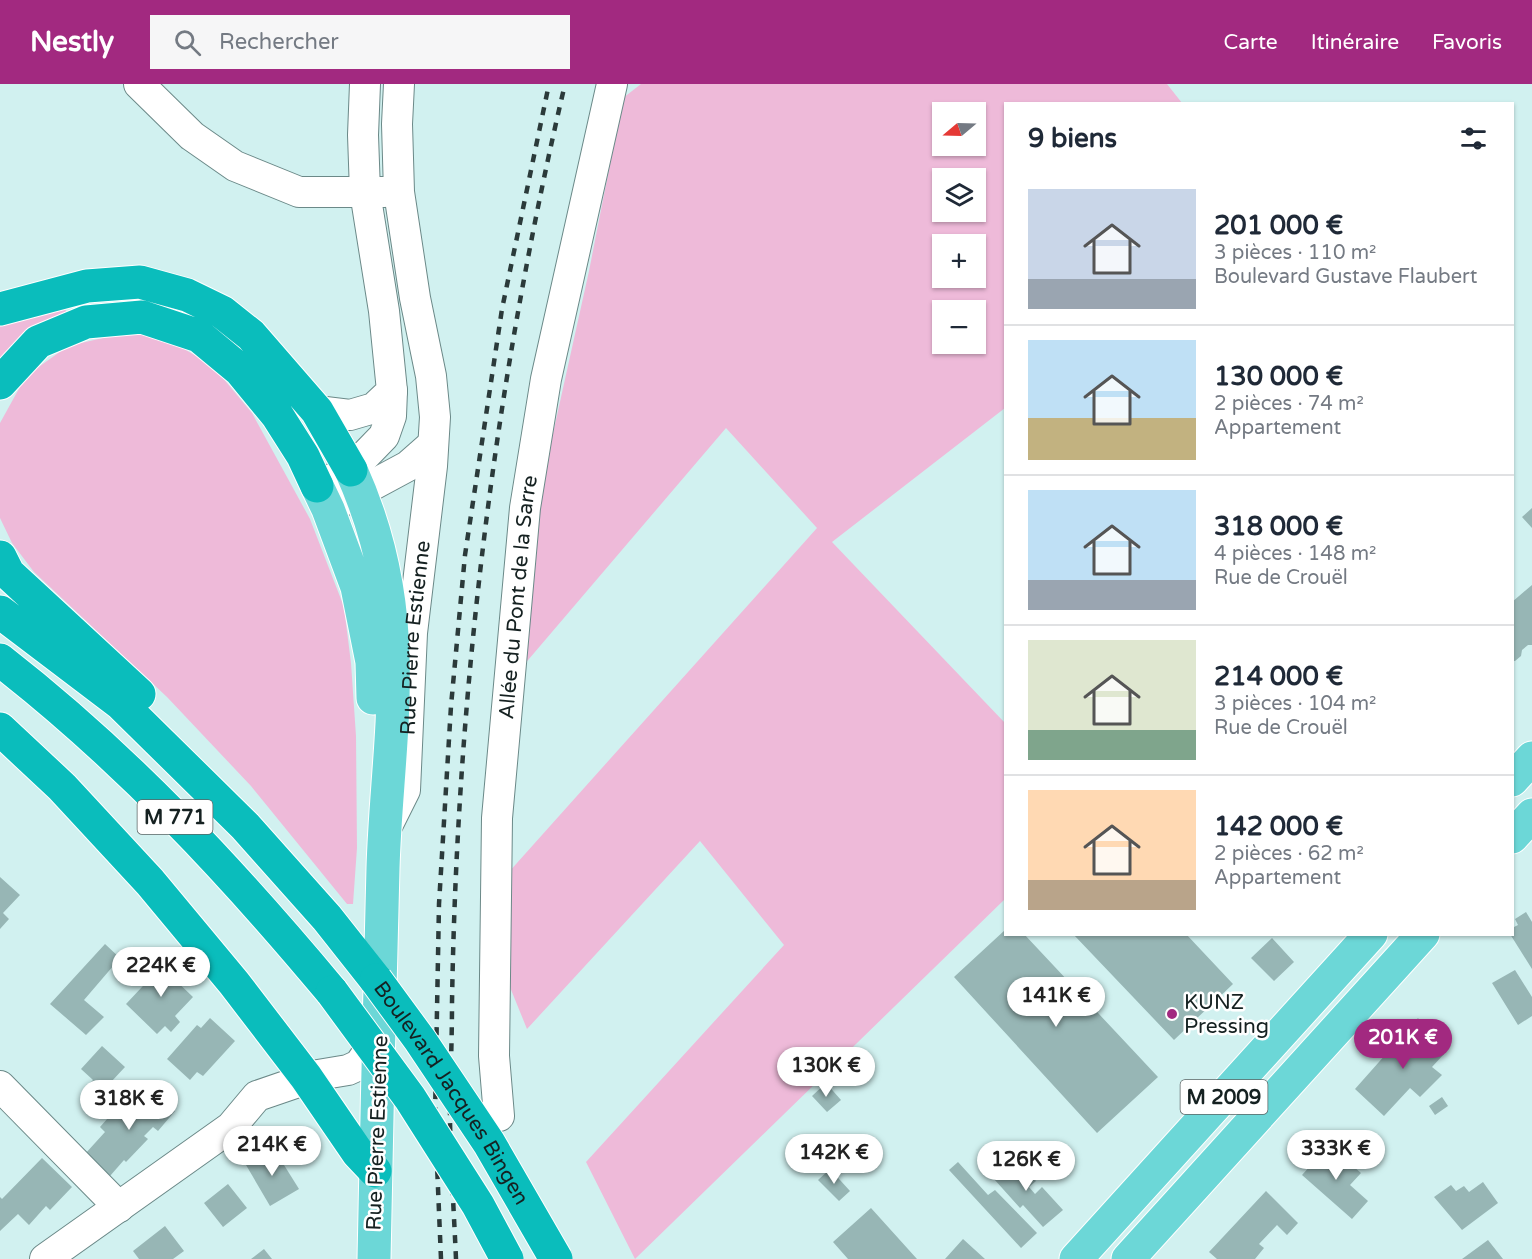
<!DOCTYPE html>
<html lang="fr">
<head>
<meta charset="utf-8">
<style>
	:root { --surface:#fff; --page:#f6f6f7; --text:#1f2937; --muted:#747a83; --line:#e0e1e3; --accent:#a22980 }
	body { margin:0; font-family:"Varela Round",sans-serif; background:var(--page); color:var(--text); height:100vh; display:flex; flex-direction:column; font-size:22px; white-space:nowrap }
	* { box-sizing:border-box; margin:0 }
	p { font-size:20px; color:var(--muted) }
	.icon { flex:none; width:33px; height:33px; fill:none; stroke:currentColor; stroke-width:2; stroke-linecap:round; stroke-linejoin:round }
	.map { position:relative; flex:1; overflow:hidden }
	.sheet { position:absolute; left:1004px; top:18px; width:510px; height:834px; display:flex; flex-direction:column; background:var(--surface); border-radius:0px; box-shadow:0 2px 4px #0004 }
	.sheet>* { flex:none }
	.needle { width:39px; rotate:251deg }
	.tools { position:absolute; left:932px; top:18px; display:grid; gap:12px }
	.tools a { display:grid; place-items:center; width:54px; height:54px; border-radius:0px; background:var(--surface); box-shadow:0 2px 4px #0004; font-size:30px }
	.price { position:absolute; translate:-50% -51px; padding:0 14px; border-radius:21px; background:#fff; color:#222; font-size:20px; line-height:39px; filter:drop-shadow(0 2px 3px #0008) }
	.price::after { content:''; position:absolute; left:50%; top:36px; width:18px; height:14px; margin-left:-9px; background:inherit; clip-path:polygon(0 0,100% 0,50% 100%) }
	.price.active { background:var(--accent); color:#fff }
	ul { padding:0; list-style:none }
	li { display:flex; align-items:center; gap:18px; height:150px; padding:0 24px }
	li+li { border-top:2px solid var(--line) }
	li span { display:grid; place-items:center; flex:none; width:168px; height:120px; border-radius:0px; color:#555 }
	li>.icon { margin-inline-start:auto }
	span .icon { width:72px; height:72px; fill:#fffc; stroke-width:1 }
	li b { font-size:26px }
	h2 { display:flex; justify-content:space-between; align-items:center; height:72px; padding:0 24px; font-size:26px }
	header { display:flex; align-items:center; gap:36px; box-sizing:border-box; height:84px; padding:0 30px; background:var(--accent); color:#fff }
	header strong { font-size:28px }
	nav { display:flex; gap:33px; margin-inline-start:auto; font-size:21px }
	.search { width:420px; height:54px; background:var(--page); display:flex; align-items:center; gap:15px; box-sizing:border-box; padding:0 21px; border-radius:0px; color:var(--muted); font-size:22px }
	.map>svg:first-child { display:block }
	.green { fill:#eebad9; fill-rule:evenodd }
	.building { fill:#97b6b5 }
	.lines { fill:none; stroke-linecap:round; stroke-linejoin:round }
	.street-casing { stroke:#6b8988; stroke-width:32 }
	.primary-casing { stroke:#fff; stroke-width:35 }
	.highway-casing { stroke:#fff; stroke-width:35 }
	.street { stroke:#fff; stroke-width:30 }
	.primary { stroke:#6cd7d7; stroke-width:33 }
	.highway { stroke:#0abdbc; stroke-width:33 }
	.rail { stroke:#2b3a3a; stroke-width:4.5; stroke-dasharray:8 8; stroke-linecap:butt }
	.highway-bridge-casing { stroke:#fff; stroke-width:35; stroke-linecap:butt }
	.highway-bridge { stroke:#0abdbc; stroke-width:33 }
	.poi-dot { fill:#a22980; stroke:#fff; stroke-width:2 }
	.labels { text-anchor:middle; stroke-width:5; stroke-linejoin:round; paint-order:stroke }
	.shield { fill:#fff; stroke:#5b6464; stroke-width:1.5 }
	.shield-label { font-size:20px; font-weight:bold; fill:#152121 }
	.street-label { font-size:21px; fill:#152121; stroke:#fff }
	.poi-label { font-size:21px; fill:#152121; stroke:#fff; text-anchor:start }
</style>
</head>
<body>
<header>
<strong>Nestly</strong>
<div class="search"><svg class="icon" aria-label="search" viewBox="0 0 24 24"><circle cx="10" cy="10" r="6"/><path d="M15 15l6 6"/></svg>Rechercher</div>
<nav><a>Carte</a><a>Itinéraire</a><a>Favoris</a></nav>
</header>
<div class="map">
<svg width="1532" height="1175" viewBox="0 0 1532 1175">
	<rect width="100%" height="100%" fill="#d1f1f0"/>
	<path class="green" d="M641,0H1167L1182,19L1005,20V324L832,458L1005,639V815L635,1175L586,1078L784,861L700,757L527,945L503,886L507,790L817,444L726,344L523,582L532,444L589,187L623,14ZM942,28H975V62H942ZM942,94H975V128H942ZM942,160H975V194H942ZM942,226H975V260H942Z
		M64,218L67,232L0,280V235Z
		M129,248L163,253L212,281L252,329L310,435L344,523L351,579L356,652L357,764L353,820H347L251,702L167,613L34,488L12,459L0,434V339L26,292L68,262Z"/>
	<path class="building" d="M1532,424V444L1522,433Z
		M1532,501V561H1528L1522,566L1521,572L1515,577H1512V518Z
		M0,793L20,811L3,829L9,835L0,845Z
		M1526,828L1532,838V885L1510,850H1512V844L1518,841L1515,835Z
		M1005,846V850H1024L1158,993L1097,1049L954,893Z
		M1073,850H1186L1233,900L1174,956Z
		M1272,854L1294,878L1274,897L1251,874Z
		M105,860L120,874L84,916L104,933L86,951L50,920Z
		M173,870L182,878L170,891L193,913L175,932L180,938L171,948L165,942L157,950L126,920Z
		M1515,886L1532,913V932L1518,941L1492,899Z
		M210,934L235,957L203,992L197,988L190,996L167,975L197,941L201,944Z
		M1418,934L1444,970L1432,983L1442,991L1420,1013L1410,1004L1384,1032L1355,1005Z
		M102,962L125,983L97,1013L86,1003L93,996L81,985Z
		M826,999L841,1016L827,1028L812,1012Z
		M149,1003L175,1027L158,1047L153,1043L144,1052L148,1055L126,1078L124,1076L110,1092L85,1070L105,1048L100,1043L115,1026L120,1030L128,1021L131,1023Z
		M1442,1013L1448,1022L1435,1031L1429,1022Z
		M1329,1061L1361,1089L1350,1101L1368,1117L1352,1135L1302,1091Z
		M274,1065L299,1105L270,1122L246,1081Z
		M42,1074L72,1103L50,1126L46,1122L29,1141L18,1130L0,1147V1113L2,1115Z
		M1017,1076L1036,1097L1029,1103L1035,1110L1042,1103L1063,1126L1043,1143L1023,1121L1020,1124L985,1085L992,1078L1002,1090Z
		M958,1078L988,1111L995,1106L1037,1149L1021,1164L949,1086Z
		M830,1085L850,1107L839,1117L818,1096Z
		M1483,1098L1498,1119L1462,1146L1434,1113L1451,1101L1456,1107L1464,1102L1469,1108Z
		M228,1100L247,1124L223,1143L204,1119Z
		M1266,1107L1298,1139L1287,1151L1277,1141L1259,1160L1264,1164L1255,1175H1217L1209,1168Z
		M871,1124L917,1175H848L833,1158Z
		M165,1142L184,1167L173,1175H139L133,1167Z
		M963,1155L985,1175H945Z
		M1488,1156L1503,1175H1462Z
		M264,1165L272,1175H251Z"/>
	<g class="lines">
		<g class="street-casing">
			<g id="street">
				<path d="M139,0L192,52L235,82L299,108H385"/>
				<path d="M317,327L350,331L374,324L392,307L384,227L365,108L363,51L365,0"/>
				<path d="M317,402L351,386L384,352L391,332L392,307"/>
				<path d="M328,425L408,382L433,360"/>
				<path id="s1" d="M386,744L405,706L412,549L432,382L435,333L431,292L415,214L399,108L397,40L399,0"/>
				<path d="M0,1002L119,1123"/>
				<path id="s2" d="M499,1032L494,972L497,734L525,424L546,295L612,0"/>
				<path d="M45,1175L231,1043L257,1012L295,999L306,993L348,986L359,981L380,951"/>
			</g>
		</g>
		<g class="primary-casing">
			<path id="primary" d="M351,386C378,446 392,509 393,575C395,645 385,714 383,784C380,914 376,1045 374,1175
				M317,402L328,425L357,503L372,578L373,614
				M1512,696L1532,674
				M1512,753L1532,731
				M1076,1175L1371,850
				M1128,1175L1423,850"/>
		</g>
		<g class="highway-casing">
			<path id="highway" d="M0,225L87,202L140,198L187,211L222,228L251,251L317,327L351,386
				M0,299L38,258L86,238L142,233L199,252L240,286L277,331L303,372L317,402
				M0,473L8,489L139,610
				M0,528L120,619L245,742L327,834L376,896
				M0,576C126,674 231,787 332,908
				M0,645L62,703L150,798L234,899L306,993L358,1069L375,1087"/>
		</g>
		<use href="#street" class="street"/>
		<use href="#primary" class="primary"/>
		<use href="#highway" class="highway"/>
		<path class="rail" d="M441,1175L435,1033L439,820L451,622L465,471L502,225L549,0
			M456,1175C454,1130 451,1084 450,1038C450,999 452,959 452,919C457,610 494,302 565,0"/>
		<g class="highway-bridge-casing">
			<g id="highway-bridge">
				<path id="s3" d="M376,896L420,956L489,1059L556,1175"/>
				<path d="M332,908L410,1014L478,1121L507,1175"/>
			</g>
		</g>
		<use href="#highway-bridge" class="highway-bridge"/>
	</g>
	<circle class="poi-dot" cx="1172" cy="930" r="6"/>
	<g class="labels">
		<g class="shield">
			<rect x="137.5" y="716" width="75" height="34" rx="4.5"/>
			<rect x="1180.5" y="996" width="87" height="34" rx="4.5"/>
		</g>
		<g class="shield-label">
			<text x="175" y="740">M 771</text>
			<text x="1224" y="1020">M 2009</text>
		</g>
		<g class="street-label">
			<text dy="7" stroke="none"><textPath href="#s2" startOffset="520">Allée du Pont de la Sarre</textPath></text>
			<text dy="7" stroke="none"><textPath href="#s1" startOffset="195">Rue Pierre Estienne</textPath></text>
			<text dy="7" stroke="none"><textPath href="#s3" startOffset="136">Boulevard Jacques Bingen</textPath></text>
			<text transform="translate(377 1049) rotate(-88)" y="7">Rue Pierre Estienne</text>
		</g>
		<g class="poi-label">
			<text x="1184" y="925">KUNZ<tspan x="1184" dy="24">Pressing</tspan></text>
		</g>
	</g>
</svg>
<div class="tools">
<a><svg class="needle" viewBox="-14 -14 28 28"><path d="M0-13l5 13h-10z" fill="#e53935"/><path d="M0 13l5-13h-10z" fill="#747a83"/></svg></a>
<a><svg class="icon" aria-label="layers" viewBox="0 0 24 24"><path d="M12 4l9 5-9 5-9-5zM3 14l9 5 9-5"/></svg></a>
<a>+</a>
<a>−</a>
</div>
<b class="price" style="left:161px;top:914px">224K €</b>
<b class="price" style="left:1056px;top:944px">141K €</b>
<b class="price active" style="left:1403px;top:986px">201K €</b>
<b class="price" style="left:826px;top:1014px">130K €</b>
<b class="price" style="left:129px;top:1047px">318K €</b>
<b class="price" style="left:272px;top:1093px">214K €</b>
<b class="price" style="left:1336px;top:1097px">333K €</b>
<b class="price" style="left:834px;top:1101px">142K €</b>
<b class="price" style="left:1026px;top:1108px">126K €</b>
<section class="sheet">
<h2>9 biens<svg class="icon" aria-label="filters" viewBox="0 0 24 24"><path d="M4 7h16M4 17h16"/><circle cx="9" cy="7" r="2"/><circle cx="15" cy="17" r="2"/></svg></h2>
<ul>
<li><span style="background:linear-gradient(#c9d6e8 75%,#9aa5b1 0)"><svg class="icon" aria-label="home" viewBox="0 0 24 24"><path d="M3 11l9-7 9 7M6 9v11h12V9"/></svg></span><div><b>201 000 €</b><p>3 pièces · 110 m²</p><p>Boulevard Gustave Flaubert</p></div></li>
<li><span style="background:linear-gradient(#bfe0f5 65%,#c2b280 0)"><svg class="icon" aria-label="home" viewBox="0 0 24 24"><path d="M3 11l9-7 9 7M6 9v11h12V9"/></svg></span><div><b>130 000 €</b><p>2 pièces · 74 m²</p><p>Appartement</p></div></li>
<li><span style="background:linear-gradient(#bfe0f5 75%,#9aa5b1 0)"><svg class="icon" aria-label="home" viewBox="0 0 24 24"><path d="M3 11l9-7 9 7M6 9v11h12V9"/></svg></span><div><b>318 000 €</b><p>4 pièces · 148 m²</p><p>Rue de Crouël</p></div></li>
<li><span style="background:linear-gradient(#dfe7d0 75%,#7fa58c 0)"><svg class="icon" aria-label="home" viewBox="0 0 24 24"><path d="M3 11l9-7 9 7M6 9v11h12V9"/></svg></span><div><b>214 000 €</b><p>3 pièces · 104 m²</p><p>Rue de Crouël</p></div></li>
<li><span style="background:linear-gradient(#ffd9b3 75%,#b9a48a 0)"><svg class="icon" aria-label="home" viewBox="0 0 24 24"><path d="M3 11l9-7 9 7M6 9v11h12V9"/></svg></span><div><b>142 000 €</b><p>2 pièces · 62 m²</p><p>Appartement</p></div></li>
</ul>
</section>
</div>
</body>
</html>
